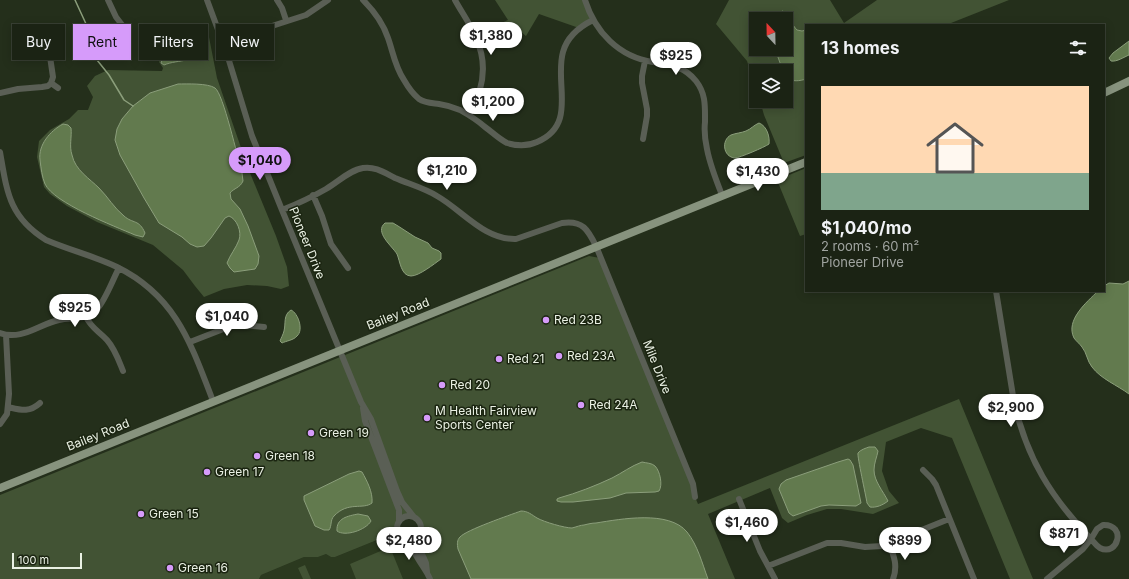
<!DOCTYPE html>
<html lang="en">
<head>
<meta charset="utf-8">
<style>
	:root { --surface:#1b2314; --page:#282f22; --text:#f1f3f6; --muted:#a0a4a0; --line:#394034; --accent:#d69bfa }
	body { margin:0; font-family:Inter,sans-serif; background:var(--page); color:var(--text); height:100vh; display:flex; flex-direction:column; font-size:15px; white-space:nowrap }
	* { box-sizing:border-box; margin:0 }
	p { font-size:13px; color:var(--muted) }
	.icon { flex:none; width:22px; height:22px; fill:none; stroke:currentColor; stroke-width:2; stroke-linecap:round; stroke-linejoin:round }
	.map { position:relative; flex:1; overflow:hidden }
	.details { position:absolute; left:805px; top:24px; width:300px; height:268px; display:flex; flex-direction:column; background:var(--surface); border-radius:0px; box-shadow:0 2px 10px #0003,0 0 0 1px var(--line) }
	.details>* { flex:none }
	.hud { position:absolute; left:12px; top:24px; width:380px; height:36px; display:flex; gap:8px }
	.needle { width:26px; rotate:338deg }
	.controls { position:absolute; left:749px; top:12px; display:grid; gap:8px }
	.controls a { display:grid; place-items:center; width:44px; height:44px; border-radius:0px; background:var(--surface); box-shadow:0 2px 10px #0003,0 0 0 1px var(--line); font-size:20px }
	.scale { position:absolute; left:12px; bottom:10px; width:70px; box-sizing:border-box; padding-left:4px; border:2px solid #eaf1e4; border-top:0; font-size:11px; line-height:14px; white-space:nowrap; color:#eaf1e4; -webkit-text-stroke:3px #1b2511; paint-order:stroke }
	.price { position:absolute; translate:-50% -34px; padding:0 9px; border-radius:14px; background:#fff; color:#222; font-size:13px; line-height:26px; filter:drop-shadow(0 1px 2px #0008) }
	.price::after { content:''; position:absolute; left:50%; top:24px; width:12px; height:9px; margin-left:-6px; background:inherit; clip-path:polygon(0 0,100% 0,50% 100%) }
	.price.current { background:var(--accent); color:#111 }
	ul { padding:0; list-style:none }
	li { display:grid; align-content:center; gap:8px; height:212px; padding:0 16px }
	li+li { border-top:1px solid var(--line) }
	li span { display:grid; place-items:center; height:124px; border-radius:0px; color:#555 }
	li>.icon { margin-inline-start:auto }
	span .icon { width:72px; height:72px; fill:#fffc; stroke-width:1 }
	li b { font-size:17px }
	h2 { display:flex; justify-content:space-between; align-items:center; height:48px; padding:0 16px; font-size:17px }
	.chip { padding:0 14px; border-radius:0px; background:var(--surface); box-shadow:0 2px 10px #0003,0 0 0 1px var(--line); font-size:14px; line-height:36px }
	.chip.current { background:var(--accent); color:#111 }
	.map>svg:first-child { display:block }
	.built { fill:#2b391f }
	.green { fill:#425334; fill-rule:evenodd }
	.water { fill:#627a4e; stroke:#8b9e7b }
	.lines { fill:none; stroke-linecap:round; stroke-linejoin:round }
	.stream { stroke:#8b9e7b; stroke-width:1.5 }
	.minor { stroke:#5a5f55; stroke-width:6 }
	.major { stroke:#87937e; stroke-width:8 }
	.poi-dot { fill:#d69bfa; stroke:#1b2511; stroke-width:1.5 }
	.labels { text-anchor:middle; stroke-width:3; stroke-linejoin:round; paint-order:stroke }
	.street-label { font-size:12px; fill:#eaf1e4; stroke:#1b2511 }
	.poi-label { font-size:12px; fill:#eaf1e4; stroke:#1b2511; text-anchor:start }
</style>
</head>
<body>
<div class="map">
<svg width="1129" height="579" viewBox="0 0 1129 579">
	<rect width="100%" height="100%" fill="#242f1b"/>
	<path class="built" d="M389,537H395L402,538L430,579H259L261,575L304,557H318L326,554L331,557H335L377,540Z"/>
	<path class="green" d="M495,0H585L593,20L579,28L539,14L526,36L512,25L477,40L475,35L508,20Z
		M729,0H830L844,23L877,0H1009L946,25H806V155L784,163L764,115L760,101H786V71H756V89L747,61L716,24ZM756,19H786V49H756Z
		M208,32L217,78L248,168L276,236L287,267L289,286L281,289L267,286L247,285L224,289L204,297L195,286L183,270L153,245L97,222L67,206L50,194L44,187L37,157L39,141L50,130L69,119L78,110H88L93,97L87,86L95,76L108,70L162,71L163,68L159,62L162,56L175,50L174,42Z
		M806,168V234L800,236L777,180Z
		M589,256L600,258L693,484L695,497L698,504L959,399L1033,579H1010L952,438L921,428L886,442L882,471L889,491L899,503L873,514L841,509H827L807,515L788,523L782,518L770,488L708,514L735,579H430L419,549L421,525L418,520L412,516H404L401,519L394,527L377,540L335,557H331L326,554L318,557H304L261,575L259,579H0V495Z
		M390,547L403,579H356L350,564Z
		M305,565L311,579H303L298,568Z"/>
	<path class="water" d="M783,11C786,14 793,26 797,30L802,31L806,30V79C800,81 792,82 787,78L786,71H783L775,49H786V19H775L777,13Z
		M1129,41V55C1124,57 1117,62 1111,61L1109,58L1113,53Z
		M203,45L206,47C199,63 178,59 164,65L161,63C164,51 193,47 203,45Z
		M178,84C186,84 208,83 215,88C223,93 238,159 242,173L243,181C240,188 234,188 230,193L231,199L240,209L248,226L259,256L258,264L255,269L234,272L230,268L227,263C230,255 236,248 239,240C242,232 237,219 229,216L225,218L211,238L204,246L197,247L190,244L182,237L159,223L144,198L120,155L115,140L117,129L122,119L133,106L150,93Z
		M759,123C767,126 770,137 769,144C765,147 739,158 735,158C723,157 721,140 731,135C736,133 741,133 746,131C751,129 754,125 759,123Z
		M63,124L68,125L71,128C72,137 69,146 72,155C75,170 90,179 99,188C108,197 114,208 124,216C133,224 139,219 145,233L143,237L135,235C114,226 54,203 45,184C42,177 41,168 40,160C38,145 50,131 63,124Z
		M385,223H393L398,226L415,237L428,243L432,248L439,251L441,253V259C434,264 419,276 411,276C401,276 400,261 397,254C392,246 374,232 385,223Z
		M1129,281V394C1117,385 1101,379 1092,367C1087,361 1087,353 1082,347C1080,344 1076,341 1074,338C1065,320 1087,302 1098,291H1104V286L1109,283L1123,284Z
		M291,310C298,313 304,330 297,336C294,340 286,341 282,343L280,341C281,338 283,335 284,331C286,323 283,315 291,310Z
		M869,447H875L878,451C877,457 874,463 874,470C874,481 883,491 888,501C883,505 876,508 870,507L867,503C866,496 857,456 858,453C860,450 866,448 869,447Z
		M848,459L850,460L853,465L861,503L856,506L829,505L821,506L793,516L789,513L779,489L781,484L786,480L838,462Z
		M642,462C646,463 652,463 655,466C660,471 663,485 659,491L655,492L626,493L610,498L573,502H561L557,501V499L559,498C577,493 595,486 612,478C622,473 631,466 642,462Z
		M359,471L362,472C367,481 373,492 372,503C363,510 348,501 334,516C330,520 332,526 329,530H324L315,526L304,500V496L349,474Z
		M521,511C528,511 532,515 537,518C544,522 565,528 572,528C576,527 581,525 584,525C588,524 592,523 596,523C621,519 669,510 687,532C698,546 702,563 708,579H471L458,549C457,544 457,540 460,537C466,530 510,515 521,511Z
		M358,514L368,516L371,521C366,530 345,537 337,531C336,518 348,516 358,514Z"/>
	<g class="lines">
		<path class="stream" d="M75,0L87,26L90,45L97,60L109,75L124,100L133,106"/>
		<path class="minor" d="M108,0L116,17L126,30
			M207,0L227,54L252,136L282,210L361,402L371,419L397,491L402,502L414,517
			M277,0L282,8L286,20
			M363,0C374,11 383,23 388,38C393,52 395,67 404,80C408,87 413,94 419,99C425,103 432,103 439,104C446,105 453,107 460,110C469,115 477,120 485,127C492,132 499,139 507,143C517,146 528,146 537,142C578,125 554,83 563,52C567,37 579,27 593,20
			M455,0C462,13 471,25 476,38C488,64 483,91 469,115
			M585,0C595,32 619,57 653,62C671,65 684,66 696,81C706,94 705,106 705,122C704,131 705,140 707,149C710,165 716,180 722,195
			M223,43L242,36L262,32
			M227,54L243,47L272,26L306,15L328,0
			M51,83L58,88
			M0,93L18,89L42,87L48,86L51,83L53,77L48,43
			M643,139L647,116V109L642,83V76L645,61
			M0,152C7,192 9,217 46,240C69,250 94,256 117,267C176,296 191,344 213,401
			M313,195L322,216L331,244L348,268
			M282,210C297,204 312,197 326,189C338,182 350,170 363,168C375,166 385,173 395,178C409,184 424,188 437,196C462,210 484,240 516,239L562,223C583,220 588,230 596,246L693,484L695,497
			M996,291L1014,402C1027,459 1051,497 1091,539L1083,549L1047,579
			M86,317C92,329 99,331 107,340C115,349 119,361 123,371
			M0,333C22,341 39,324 59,320C74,317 84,321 97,309C105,301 113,279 119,268
			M190,342L231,326L244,325L264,327
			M8,407C21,410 29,413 40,403
			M363,408L365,421L399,510V521
			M0,424L7,414L9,394L6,335
			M923,470L932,479L936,485L974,579
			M739,499L760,551L775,579
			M397 528a12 12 0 1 1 24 0a12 12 0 1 1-24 0Z
			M1103,525C1127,524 1118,557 1100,548C1096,546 1094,542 1091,539L1097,529Z
			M419,535L418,545L426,563L427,572
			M404,539C412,547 416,556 422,565C425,570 428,574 430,579
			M889,543C894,556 898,566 893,579
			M768,566L827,543H841L865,547L882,546L949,519"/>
		<path class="major" d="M1104,93L1129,81
			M0,488L806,162"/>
	</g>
	<g class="poi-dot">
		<circle cx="546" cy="320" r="4"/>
		<circle cx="559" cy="356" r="4"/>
		<circle cx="499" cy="359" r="4"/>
		<circle cx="442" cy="385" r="4"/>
		<circle cx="581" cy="405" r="4"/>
		<circle cx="427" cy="418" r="4"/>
		<circle cx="311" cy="433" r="4"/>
		<circle cx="257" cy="456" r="4"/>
		<circle cx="207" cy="472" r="4"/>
		<circle cx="141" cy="514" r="4"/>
		<circle cx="170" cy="568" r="4"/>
	</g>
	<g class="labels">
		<g class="street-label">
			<text transform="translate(307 243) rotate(68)" y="4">Pioneer Drive</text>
			<text transform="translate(398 314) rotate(-22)" y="4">Bailey Road</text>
			<text transform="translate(657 367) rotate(68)" y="4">Mile Drive</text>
			<text transform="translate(98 435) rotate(-22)" y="4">Bailey Road</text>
		</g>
		<g class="poi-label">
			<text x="554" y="324">Red 23B</text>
			<text x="567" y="360">Red 23A</text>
			<text x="507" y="363">Red 21</text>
			<text x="450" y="389">Red 20</text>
			<text x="589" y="409">Red 24A</text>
			<text x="435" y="415">M Health Fairview<tspan x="435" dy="14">Sports Center</tspan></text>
			<text x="319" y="437">Green 19</text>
			<text x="265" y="460">Green 18</text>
			<text x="215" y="476">Green 17</text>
			<text x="149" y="518">Green 15</text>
			<text x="178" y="572">Green 16</text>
		</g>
	</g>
</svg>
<div class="controls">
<a><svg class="needle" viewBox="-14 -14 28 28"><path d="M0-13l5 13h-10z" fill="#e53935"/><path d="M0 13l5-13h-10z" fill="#a0a4a0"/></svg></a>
<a><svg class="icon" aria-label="layers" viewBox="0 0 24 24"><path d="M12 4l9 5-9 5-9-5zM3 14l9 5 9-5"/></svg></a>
</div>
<div class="scale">100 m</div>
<b class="price" style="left:491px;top:56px">$1,380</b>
<b class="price" style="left:676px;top:76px">$925</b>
<b class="price" style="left:493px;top:122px">$1,200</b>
<b class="price current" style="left:260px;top:181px">$1,040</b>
<b class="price" style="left:447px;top:191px">$1,210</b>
<b class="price" style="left:758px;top:192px">$1,430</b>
<b class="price" style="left:75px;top:328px">$925</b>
<b class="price" style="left:227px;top:337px">$1,040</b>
<b class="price" style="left:1011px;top:428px">$2,900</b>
<b class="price" style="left:747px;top:543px">$1,460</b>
<b class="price" style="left:1064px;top:554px">$871</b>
<b class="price" style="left:409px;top:561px">$2,480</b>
<b class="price" style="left:905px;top:561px">$899</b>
<div class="hud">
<a class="chip">Buy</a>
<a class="chip current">Rent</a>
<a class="chip">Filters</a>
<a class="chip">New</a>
</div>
<section class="details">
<h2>13 homes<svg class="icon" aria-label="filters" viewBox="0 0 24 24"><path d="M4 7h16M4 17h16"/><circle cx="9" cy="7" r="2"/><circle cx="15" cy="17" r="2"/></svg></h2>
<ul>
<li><span style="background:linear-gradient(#ffd9b3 70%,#7fa58c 0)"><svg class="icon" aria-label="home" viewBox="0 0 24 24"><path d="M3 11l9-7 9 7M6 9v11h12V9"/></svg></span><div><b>$1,040/mo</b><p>2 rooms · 60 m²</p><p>Pioneer Drive</p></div></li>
</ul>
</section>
</div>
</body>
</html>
